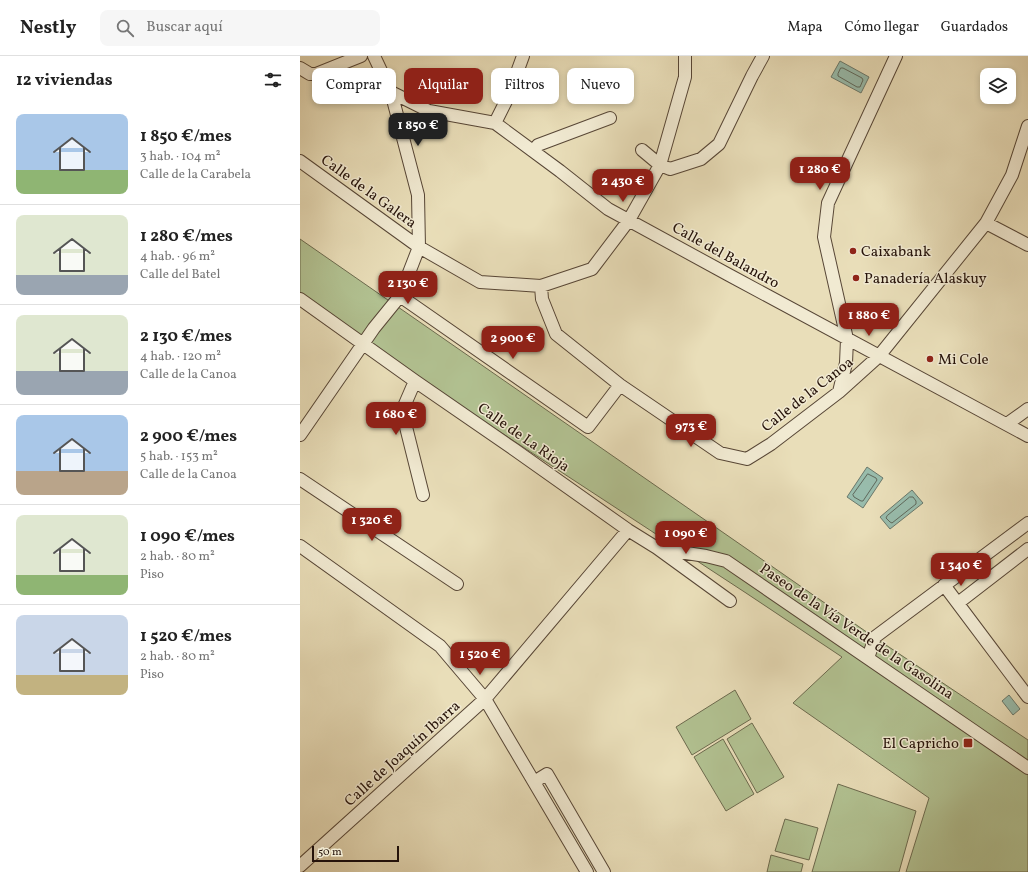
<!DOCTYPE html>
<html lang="es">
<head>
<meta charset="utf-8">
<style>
	:root { --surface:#fff; --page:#f6f6f6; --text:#222; --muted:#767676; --line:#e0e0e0; --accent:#8f2418 }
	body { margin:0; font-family:Vollkorn,serif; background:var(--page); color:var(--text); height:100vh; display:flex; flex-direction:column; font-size:15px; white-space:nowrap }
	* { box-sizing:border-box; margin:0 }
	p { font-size:13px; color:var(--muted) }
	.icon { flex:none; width:22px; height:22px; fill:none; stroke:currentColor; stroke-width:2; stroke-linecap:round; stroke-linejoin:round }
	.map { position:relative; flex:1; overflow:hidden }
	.sheet { display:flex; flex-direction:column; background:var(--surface); width:300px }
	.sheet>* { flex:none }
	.top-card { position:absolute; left:12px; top:12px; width:380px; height:36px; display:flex; gap:8px }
	.buttons { position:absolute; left:680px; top:12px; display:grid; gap:8px }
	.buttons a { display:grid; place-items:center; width:36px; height:36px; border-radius:8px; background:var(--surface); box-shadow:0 2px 6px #0003; font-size:20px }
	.scale { position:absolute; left:12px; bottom:10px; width:87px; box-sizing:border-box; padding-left:4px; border:2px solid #26130a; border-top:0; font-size:11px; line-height:14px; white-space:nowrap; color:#26130a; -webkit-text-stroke:3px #f1ead2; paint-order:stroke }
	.price { position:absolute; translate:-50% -34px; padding:0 9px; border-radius:8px; background:var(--accent); color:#fff; font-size:13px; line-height:26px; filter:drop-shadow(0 1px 2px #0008) }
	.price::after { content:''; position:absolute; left:50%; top:24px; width:12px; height:9px; margin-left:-6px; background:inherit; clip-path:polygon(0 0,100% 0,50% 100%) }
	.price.selected { background:#222; color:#fff }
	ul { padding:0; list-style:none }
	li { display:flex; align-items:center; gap:12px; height:100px; padding:0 16px }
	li+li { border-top:1px solid var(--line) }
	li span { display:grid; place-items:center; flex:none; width:112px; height:80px; border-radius:8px; color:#555 }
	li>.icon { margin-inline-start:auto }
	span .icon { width:48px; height:48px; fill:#fffc; stroke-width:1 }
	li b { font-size:17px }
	h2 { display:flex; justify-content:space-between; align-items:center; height:48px; padding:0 16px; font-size:17px }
	.chip { padding:0 14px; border-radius:8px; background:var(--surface); box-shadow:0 2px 6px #0003; font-size:14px; line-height:36px }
	.chip.selected { background:var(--accent); color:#fff }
	header { display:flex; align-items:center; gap:24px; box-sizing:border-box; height:56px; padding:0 20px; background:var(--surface); border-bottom:1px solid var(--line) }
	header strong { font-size:19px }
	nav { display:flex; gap:22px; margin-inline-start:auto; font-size:14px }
	.search { width:280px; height:36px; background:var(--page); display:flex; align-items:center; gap:10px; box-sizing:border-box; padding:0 14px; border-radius:8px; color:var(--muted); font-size:15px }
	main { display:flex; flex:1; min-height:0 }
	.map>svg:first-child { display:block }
	.green { fill:#b2c292; stroke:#6c6a4e }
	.water { fill:#98bcac; stroke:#6a786b }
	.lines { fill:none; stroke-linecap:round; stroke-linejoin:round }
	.shore { stroke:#5f685b; stroke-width:1 }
	.minor-casing { stroke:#574636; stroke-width:14 }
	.minor { stroke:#f1ead2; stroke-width:12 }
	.poi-dot { fill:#8f2418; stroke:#f1ead2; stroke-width:1.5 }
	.labels { text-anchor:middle; stroke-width:3; stroke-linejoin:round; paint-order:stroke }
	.street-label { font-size:15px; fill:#26130a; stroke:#f1ead2 }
	.poi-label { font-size:15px; fill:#26130a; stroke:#f1ead2; text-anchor:start }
</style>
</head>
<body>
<header>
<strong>Nestly</strong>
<div class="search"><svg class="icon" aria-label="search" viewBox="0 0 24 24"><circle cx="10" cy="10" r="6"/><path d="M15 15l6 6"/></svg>Buscar aquí</div>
<nav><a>Mapa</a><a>Cómo llegar</a><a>Guardados</a></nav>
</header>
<main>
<section class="sheet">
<h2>12 viviendas<svg class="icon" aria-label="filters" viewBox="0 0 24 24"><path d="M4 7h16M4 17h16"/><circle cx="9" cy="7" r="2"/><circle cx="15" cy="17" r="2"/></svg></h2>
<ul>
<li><span style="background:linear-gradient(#a9c7e8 70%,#8fb573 0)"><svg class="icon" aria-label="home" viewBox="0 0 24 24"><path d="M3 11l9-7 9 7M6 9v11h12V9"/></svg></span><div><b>1 850 €/mes</b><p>3 hab. · 104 m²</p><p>Calle de la Carabela</p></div></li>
<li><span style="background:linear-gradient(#dfe7d0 75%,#9aa5b1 0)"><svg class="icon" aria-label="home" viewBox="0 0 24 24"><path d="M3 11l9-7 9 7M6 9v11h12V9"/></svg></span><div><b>1 280 €/mes</b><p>4 hab. · 96 m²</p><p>Calle del Batel</p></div></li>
<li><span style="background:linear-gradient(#dfe7d0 70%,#9aa5b1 0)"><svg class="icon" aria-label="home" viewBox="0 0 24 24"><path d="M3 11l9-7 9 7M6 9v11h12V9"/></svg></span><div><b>2 130 €/mes</b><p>4 hab. · 120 m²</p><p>Calle de la Canoa</p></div></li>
<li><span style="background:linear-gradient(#a9c7e8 70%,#b9a48a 0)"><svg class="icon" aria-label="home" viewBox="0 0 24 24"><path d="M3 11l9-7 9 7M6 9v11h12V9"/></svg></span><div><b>2 900 €/mes</b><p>5 hab. · 153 m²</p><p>Calle de la Canoa</p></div></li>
<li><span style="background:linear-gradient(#dfe7d0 75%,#8fb573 0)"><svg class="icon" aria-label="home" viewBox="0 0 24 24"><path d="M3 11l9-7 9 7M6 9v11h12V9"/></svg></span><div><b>1 090 €/mes</b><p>2 hab. · 80 m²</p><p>Piso</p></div></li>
<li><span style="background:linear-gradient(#c9d6e8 75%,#c2b280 0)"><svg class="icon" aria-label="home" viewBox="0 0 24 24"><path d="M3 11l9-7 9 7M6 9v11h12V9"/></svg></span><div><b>1 520 €/mes</b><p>2 hab. · 80 m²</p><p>Piso</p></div></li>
</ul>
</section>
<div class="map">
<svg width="728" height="816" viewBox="0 0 728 816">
	<rect width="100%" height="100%" fill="#e9deb9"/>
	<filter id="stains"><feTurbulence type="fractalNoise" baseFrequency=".005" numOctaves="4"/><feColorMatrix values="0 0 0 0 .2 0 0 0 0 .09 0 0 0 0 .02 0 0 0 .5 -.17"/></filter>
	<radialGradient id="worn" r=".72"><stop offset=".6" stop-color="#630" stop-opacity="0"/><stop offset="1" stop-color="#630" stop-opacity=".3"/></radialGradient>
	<path class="green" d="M0,183L568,577L728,684V816H606L629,742L493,647L542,601L446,537L0,245Z
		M435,634L451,663L392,699L376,671Z
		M452,667L484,721L457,737L427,683Z
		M423,683L454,738L426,755L394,701Z
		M538,728L616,755L599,816H512Z
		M485,763L518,772L509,804L475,795Z
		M471,799L503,808L501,816H467Z"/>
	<path class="water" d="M540,5L569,21L561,37L531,21Z
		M567,411L583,422L563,452L547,441Z
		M612,434L623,447L590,473L580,461Z
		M709,639L720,653L713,659L702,645Z"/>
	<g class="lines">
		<path class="shore" d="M541,12H543L562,22L563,24L560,31H557L538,20V18Z
			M568,418L576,422L577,424L563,445H561L554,441L553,439Z
			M610,441H613L616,445V448L592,467L590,466L586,462L587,460Z"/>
		<g class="minor-casing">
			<path id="minor" d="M0,12L10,18H16L61,0
				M91,36L129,55L195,67L260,115L308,153L429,219L728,380
				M195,67L208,41L223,0
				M342,94L360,109L370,113L401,103L419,88L452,20L463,0
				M233,95L238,89L310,62
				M0,105L119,191L180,226L241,230L292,213L329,164L360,109L385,21V0
				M686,167L728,189
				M241,230L242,243L256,278L320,329L420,397L447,403L471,388L539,336L579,300L686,167L712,119L728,70
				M100,240L288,371L320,329
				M0,243L115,325L215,394L328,474L357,492L430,545
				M115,325L102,355L123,439
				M539,336L546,307L547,283L524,181L528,147L596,0
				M707,368L728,353
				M0,379L74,272L100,240L119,191L118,139L91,36L74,0
				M0,423L157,528
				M0,490L140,590L185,643L287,816
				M360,493L406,500L426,505L728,712
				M644,529L728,641
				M658,547L728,493
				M568,602L575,581L728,467
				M234,726L247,718L304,816
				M0,810L185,643L328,474"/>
		</g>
		<use href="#minor" class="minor"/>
	</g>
	<g class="poi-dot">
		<circle cx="553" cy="195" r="4"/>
		<circle cx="556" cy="222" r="4"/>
		<circle cx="630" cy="303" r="4"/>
		<rect x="663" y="682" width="10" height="10" rx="2"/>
	</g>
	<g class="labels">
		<g class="street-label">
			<text transform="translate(69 135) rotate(36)" y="5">Calle de la Galera</text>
			<text transform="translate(426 199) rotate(29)" y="5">Calle del Balandro</text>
			<text transform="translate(507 338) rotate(-38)" y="5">Calle de la Canoa</text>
			<text transform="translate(224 381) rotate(35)" y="5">Calle de La Rioja</text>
			<text transform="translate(557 575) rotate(34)" y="5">Paseo de la Vía Verde de la Gasolina</text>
			<text transform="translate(102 697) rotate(-42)" y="5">Calle de Joaquín Ibarra</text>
		</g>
		<g class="poi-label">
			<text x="561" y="200">Caixabank</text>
			<text x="564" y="227">Panadería Alaskuy</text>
			<text x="638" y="308">Mi Cole</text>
			<text x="659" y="692" text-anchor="end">El Capricho</text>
		</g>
	</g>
	<rect width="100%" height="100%" filter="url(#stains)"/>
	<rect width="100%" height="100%" fill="url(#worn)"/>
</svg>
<div class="buttons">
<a><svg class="icon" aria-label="layers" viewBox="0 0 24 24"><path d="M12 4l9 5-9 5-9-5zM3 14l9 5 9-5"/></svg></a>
</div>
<div class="scale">50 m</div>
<b class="price selected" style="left:118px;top:91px">1 850 €</b>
<b class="price" style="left:520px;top:135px">1 280 €</b>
<b class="price" style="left:323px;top:147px">2 430 €</b>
<b class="price" style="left:108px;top:249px">2 130 €</b>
<b class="price" style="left:569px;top:281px">1 880 €</b>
<b class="price" style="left:213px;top:304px">2 900 €</b>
<b class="price" style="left:96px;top:380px">1 680 €</b>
<b class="price" style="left:391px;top:392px">973 €</b>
<b class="price" style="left:72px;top:486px">1 320 €</b>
<b class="price" style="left:386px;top:499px">1 090 €</b>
<b class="price" style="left:661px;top:531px">1 340 €</b>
<b class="price" style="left:180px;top:620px">1 520 €</b>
<div class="top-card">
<a class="chip">Comprar</a>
<a class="chip selected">Alquilar</a>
<a class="chip">Filtros</a>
<a class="chip">Nuevo</a>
</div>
</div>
</main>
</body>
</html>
